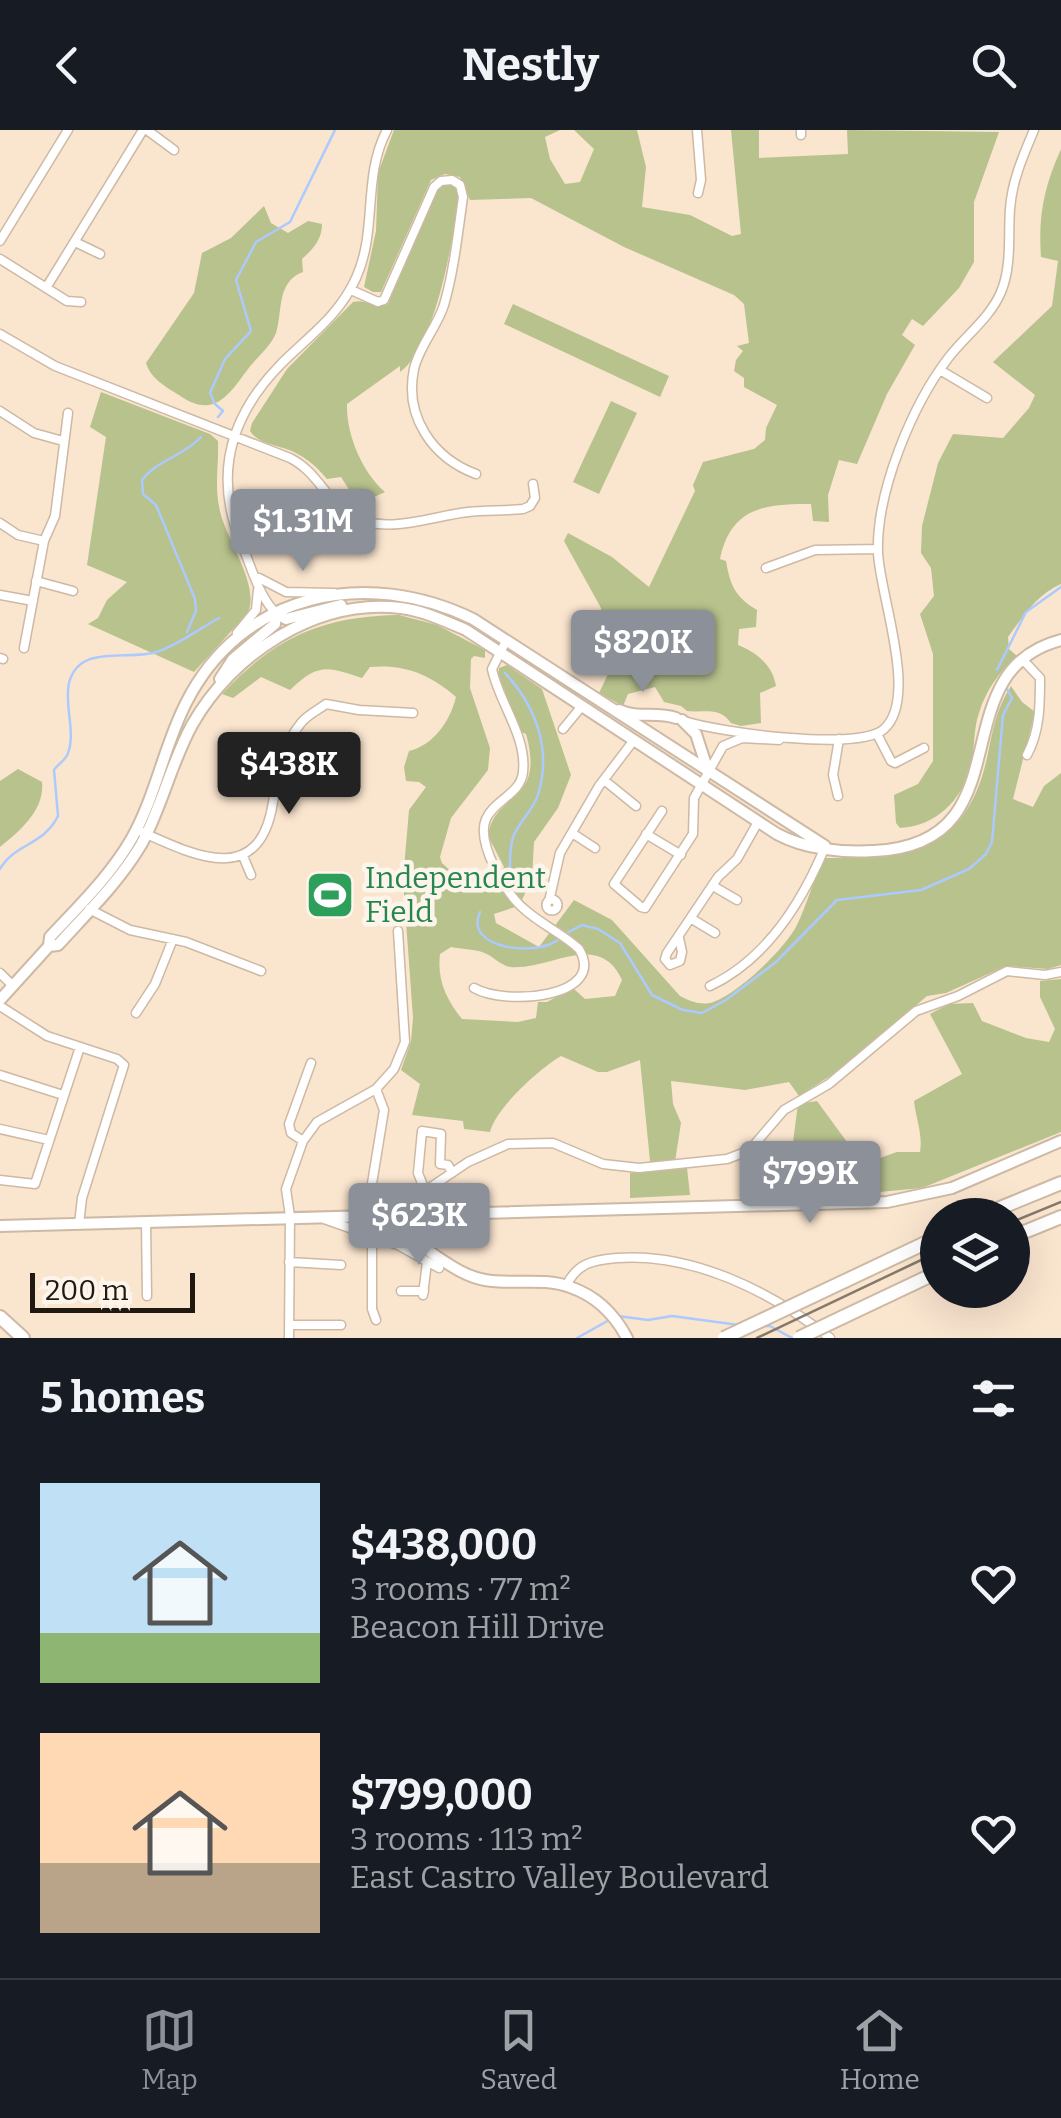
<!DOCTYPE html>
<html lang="en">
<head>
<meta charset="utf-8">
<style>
	:root { --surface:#171b24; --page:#242831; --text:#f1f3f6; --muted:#9ea1a6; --line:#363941; --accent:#8c9099 }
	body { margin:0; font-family:Bitter,serif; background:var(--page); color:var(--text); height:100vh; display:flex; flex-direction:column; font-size:38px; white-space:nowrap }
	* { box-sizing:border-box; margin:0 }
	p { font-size:32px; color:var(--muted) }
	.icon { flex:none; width:55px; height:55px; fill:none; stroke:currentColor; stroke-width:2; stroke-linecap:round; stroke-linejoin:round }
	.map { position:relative; height:1208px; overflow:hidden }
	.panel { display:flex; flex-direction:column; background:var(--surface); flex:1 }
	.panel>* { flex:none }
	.fabs { position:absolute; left:920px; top:1068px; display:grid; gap:20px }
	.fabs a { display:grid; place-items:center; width:110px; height:110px; border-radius:50%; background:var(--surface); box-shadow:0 10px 40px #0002; font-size:50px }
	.scale { position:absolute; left:30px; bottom:25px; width:165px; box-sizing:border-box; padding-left:10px; border:5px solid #201911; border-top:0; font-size:28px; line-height:35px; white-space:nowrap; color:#201911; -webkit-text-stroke:8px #fdf5ec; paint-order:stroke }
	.price { position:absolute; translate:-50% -85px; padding:0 22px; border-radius:10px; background:var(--accent); color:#fff; font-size:32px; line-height:65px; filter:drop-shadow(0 2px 5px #0008) }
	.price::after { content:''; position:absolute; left:50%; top:60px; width:30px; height:22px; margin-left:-15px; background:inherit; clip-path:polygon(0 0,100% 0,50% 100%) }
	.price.current { background:#222; color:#fff }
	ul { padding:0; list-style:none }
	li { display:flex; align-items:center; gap:30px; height:250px; padding:0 40px }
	li span { display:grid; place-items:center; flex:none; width:280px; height:200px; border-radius:0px; color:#555 }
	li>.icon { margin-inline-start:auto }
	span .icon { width:120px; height:120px; fill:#fffc; stroke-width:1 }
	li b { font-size:42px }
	h2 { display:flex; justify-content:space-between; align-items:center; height:120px; padding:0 40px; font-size:42px }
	header { display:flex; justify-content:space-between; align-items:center; height:130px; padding:0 40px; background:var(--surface); font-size:45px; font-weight:700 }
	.menu { display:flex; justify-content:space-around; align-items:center; height:140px; border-top:2px solid var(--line); background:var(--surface); font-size:28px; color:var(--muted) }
	.menu a { display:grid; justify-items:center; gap:5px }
	.menu .current { color:var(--accent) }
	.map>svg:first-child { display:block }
	.green { fill:#b8c28d; fill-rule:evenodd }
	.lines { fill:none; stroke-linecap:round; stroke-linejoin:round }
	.stream { stroke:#accafd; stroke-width:2.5 }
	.minor-casing { stroke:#cdb9a4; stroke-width:11 }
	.major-casing { stroke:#cdb9a4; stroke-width:14 }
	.highway-casing { stroke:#cdb9a4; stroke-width:16 }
	.minor { stroke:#fff; stroke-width:8 }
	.major { stroke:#fff; stroke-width:10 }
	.highway { stroke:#fff; stroke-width:12 }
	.rail { stroke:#86786a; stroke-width:2.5 }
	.highway-bridge-casing { stroke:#cdb9a4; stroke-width:16; stroke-linecap:butt }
	.highway-bridge { stroke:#fff; stroke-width:12 }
	.labels { text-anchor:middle; stroke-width:9; stroke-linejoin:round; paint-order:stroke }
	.leisure-label { font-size:30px; fill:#27864d; stroke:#fdf5ec; text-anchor:start }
</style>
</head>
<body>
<header><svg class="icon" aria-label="back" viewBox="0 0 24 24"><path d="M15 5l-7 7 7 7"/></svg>Nestly<svg class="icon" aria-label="search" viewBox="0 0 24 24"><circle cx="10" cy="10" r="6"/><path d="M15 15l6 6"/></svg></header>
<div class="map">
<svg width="1061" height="1208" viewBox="0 0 1061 1208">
	<rect width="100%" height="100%" fill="#fae5cf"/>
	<path class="green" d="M394,0H560L545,7L550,29L565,54L580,52L594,19L574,0H637L646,37L642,77L690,85L732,106L741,104L731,0H759V28L848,24L847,0L999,2L974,72V132L959,158L923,196L912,189L902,205L915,215L887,264L857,334L839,330L828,365L829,392L813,391L811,374C767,374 731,376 720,429L726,431C730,455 735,467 757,480L756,497L739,499L738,515C756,522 773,535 776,556L760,563L761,593L741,596L731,593C719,576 705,583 687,581L681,576L664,572L655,557L628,564L623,576L599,563L610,540L601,478L564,411L568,403L612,427L649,457L695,361L693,355L703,332L754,319L765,310L766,298L777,275L744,257V248L734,241L736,230L743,221L737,216L749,213L744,174L734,165L624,117L531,68L470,70L460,47L445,44L431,50L381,162H373L364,157L376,101L378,43Z
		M1061,19V454C1037,464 1023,487 1008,507L1009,519L1017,526C999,542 986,560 979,583C973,600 975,619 971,637C961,671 936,696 900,698L896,693L894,665L918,654L933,631V524L920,484L934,466L931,438L921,423L922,396L938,333L953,304L1003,308L1029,278L1035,265L993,232L1052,176L1058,131L1041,127C1038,86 1044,57 1061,19Z
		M447,53L455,57L459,64C454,107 435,218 400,242V236L347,274C346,304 362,342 385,362L361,373L357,372L341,347L327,349C317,337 308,329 294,322C280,315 259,315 250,301L252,293L287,239L353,172C366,168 375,180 388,174L437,59Z
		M264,76L271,93L288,103L308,91L322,94C322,110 313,119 302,129L303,142C276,152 283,181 276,203C272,214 260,225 252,234C231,260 217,292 179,265C166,257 151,249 146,233L194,163L202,123L231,108Z
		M513,174L669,246L660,267L504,194Z
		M101,262L210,304L218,311C219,335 214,357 220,381C226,410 262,458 247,484L194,542L88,494L98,488L107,470L127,452L87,435L106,307L90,297Z
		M611,271L637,283L599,364L573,352Z
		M399,485L437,495L485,520V528L474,526L471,529L470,558L490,618L488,640L451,688L440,727L442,733L458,748L465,742L477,760L497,747L515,777L494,784L496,793L539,817L574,770L612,790L680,866C690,871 699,875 710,873C736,866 785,819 797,795C807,774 814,750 822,728C905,729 966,723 987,628C993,601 995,581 1011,556L1022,572L1035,582L1013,669L1033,677L1044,656L1061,643V835L1048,839L1006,836L946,863L927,866L844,937L799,966L789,952L745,960L671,951L673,974L681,993L674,1038H687L690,1065L630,1068V1043L651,1041L640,930L607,942H598L561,926C539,939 496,978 490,1002L464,999L463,991L412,985L420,954L401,940L411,911L413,888L403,750L409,680L426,657L419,652L406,651L404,637L409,621C434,615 450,591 456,567C430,544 404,534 370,537L362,548C327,536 318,533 290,560L261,547L233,568L222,564C274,508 322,486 399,485ZM451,817C461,819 473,819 482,822C492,825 500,835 510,837C549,841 599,799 622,850L615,866L585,869L573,858L547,872H538L536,888L518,892L462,889C446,869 437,850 440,824Z
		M507,535L542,559L571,645L558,678L534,712L532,749L521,772L502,741L504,737L488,706C494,661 546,675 526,604L521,602L498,544L499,538Z
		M18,639L42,652C45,680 20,701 0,717V651Z
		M1061,849V1002L922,1058L837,1066L787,1058L798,974L817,971L863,1034L897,1022H920C923,1005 916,989 914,971L962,944L930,884L949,874L973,873L982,891L1026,908L1049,912L1055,899L1040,867V851Z"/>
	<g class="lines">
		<path class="stream" d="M218,287L223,281L215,274L210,263L225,229L251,201L236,150L256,112L290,92L335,0
			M187,502L196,481L195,469L156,375L143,364L142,350C157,330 184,326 201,307
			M997,540L1026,482L1061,457
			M505,543C536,576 552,620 538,665C533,680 520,691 514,705C509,716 510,732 510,744
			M0,739C15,713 43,716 58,686L54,640C58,634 66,630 68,623C76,602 64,575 69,553C79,513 129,531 157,522C178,515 199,499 219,488
			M480,782C463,820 539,827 559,809
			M565,804L582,795L598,799L620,813L652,865L683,880L702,883L726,870L776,832L837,770L921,760L969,739L986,724L992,712L1003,585L1012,568L1007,559
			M618,1186L648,1190L672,1186L739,1195
			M762,1196H770L792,1208
			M577,1208L611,1189"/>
		<g class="minor-casing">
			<path id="minor" d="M147,0L174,20
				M697,0L701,50L698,63
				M801,0V5
				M0,111L68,0
				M75,112L100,124
				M0,129L67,171L81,172
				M46,158L143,0
				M351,160L378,172L384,170L434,57L441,51L452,50L460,55L463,67C458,102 454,141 444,175C437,197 419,217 414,239C404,287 433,328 476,344
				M0,204L55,236L290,328C316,341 324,366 346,382C381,408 430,386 468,382C486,380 505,381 523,379L530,376L535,368L533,354
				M940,240L987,268
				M0,281L34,303L63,311
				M0,393L18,405L44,411
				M766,438L815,420L878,419
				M259,448L286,462L334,463
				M36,451L73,461
				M0,465L33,471
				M276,483C259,467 251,436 242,415C213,347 229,287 281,234C309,206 339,186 356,148C378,100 362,47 387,0
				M237,503L256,480L258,460
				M24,518L44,411L55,386L68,283
				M0,528L3,529
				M1024,531L1040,548C1040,575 1040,601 1027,625
				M684,591C718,602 859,622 884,599C919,568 880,466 878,423C876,362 912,275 949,227C966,205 990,188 1001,162C1012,136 1008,106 1010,79C1012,51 1023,26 1034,0
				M563,599L582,576
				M877,604L891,631L895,633L924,618
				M285,621L351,651
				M604,650L636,676
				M838,666L833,645L839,609
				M662,681L614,754L641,777L645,778L693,704L694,668L723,616L742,608L779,610
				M142,702C197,727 260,757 273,672C278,644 282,616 301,593C307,585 318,580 326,574L359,580L413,583
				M572,703L595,718
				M646,704L681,725
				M243,726L251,745
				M713,756L737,770
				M550,767L560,723L599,656L634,610
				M546.5 775a5.5 5.5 0 1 1 11 0a5.5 5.5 0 1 1-11 0Z
				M89,779L130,800L186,812L261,841
				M692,789L715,803
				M679,808L682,822L680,831L670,835L665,829L667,823L718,747L737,729L758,692
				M0,843L13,856
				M710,856C767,829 802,772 825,717
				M474,858C505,876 608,868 579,819C562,803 540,794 523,778C505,763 476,712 486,689C494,670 521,664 523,642C527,606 499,573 492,539L506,511
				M0,876L47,906L117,929L124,935L82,1068L79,1094
				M136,883L155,854L173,809
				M0,945L63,965
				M0,999L49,1010
				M303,1011L291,1003L289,994L311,933
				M0,1050L35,1054L80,917
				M425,1061L418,1043L422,1001L441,1004L440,1034L448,1035L452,1043
				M369,1072L384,980L376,959
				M410,1083L425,1061L468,1032L508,1014L553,1013L603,1034L639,1038L727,1029L743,1023L754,1015L784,980L829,954L916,881L958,866L1007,841L1045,845L1061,842
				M324,1089L398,1115L439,1138
				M146,1092L147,1166
				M372,1106V1179L376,1190
				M289,1132L341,1135
				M566,1156C577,1133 593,1130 617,1128C692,1122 772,1162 830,1208
				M401,1161H424
				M423,1165L427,1132
				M289,1195H341
				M289,1208L290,1086L286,1059L303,1011L317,992L376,959L394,939L405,912L398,801"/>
		</g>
		<g class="major-casing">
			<path id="major" d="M276,483L286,489L341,475
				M220,549L233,529L275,494L276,483
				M619,580C638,589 657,581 676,588
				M682,590L696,604L708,641
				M49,816L50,807C79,776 111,745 132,708C156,665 164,616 186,573C242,462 366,437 473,489L825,716
				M0,870L49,816L58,815C87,783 119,752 141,715C162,677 171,633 192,595C232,524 316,468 401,478C424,481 445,491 466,500L777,704C805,719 842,723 874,721C1029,714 937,542 1061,510
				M410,1083C409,1106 418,1114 436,1126C451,1136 467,1147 485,1150C513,1155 543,1147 570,1157C596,1166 615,1185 627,1208
				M0,1096L887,1072L952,1058L1061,1011"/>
		</g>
		<g class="highway-casing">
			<path id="highway" d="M983,1085L1061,1053
				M1012,1107L1061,1087
				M813,1166L938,1107
				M0,1187L23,1208
				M843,1187L938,1142"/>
		</g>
		<use href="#minor" class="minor"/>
		<use href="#major" class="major"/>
		<use href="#highway" class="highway"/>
		<path class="rail" d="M1012,1092L1061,1072
			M757,1208L938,1122"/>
		<g class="highway-bridge-casing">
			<path id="highway-bridge" d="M724,1208L813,1166
				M799,1208L843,1187"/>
		</g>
		<use href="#highway-bridge" class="highway-bridge"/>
	</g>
	<defs>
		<g id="stadium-square" transform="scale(2.5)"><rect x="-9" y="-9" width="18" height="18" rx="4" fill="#2e9e5b" stroke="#fdf5ec"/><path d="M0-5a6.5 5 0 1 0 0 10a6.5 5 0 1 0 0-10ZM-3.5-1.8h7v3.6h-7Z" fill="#fff"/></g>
	</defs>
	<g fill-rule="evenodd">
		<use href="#stadium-square" x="330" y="765"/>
	</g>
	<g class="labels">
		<g class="leisure-label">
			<text x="365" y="758">Independent<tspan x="365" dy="34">Field</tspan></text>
		</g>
	</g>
</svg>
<div class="fabs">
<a><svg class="icon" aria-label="layers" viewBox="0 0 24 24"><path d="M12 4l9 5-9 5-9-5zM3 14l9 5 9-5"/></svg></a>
</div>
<div class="scale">200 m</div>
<b class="price" style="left:303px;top:444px">$1.31M</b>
<b class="price" style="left:643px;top:565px">$820K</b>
<b class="price current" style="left:289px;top:687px">$438K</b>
<b class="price" style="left:810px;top:1096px">$799K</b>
<b class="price" style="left:419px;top:1138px">$623K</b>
</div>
<section class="panel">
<h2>5 homes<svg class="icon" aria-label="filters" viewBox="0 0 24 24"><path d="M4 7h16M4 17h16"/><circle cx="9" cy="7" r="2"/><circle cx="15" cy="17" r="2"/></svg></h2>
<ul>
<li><span style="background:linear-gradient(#bfe0f5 75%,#8fb573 0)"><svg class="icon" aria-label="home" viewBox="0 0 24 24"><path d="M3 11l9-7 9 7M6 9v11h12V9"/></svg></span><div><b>$438,000</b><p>3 rooms · 77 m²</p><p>Beacon Hill Drive</p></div><svg class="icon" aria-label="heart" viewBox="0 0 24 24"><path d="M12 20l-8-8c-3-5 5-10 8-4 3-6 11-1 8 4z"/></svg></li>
<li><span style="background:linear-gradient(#ffd9b3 65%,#b9a48a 0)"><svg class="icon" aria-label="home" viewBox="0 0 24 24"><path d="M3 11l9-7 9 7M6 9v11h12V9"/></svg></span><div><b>$799,000</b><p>3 rooms · 113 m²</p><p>East Castro Valley Boulevard</p></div><svg class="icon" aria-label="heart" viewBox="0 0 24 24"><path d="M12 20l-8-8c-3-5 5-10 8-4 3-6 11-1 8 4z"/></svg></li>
</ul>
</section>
<nav class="menu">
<a class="current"><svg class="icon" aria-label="map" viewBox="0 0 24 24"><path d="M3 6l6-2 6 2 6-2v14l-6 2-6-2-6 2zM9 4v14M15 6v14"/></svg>Map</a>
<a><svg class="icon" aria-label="saved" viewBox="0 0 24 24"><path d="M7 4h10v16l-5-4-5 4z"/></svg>Saved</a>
<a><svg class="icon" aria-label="home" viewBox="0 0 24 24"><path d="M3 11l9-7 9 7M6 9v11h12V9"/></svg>Home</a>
</nav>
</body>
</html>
